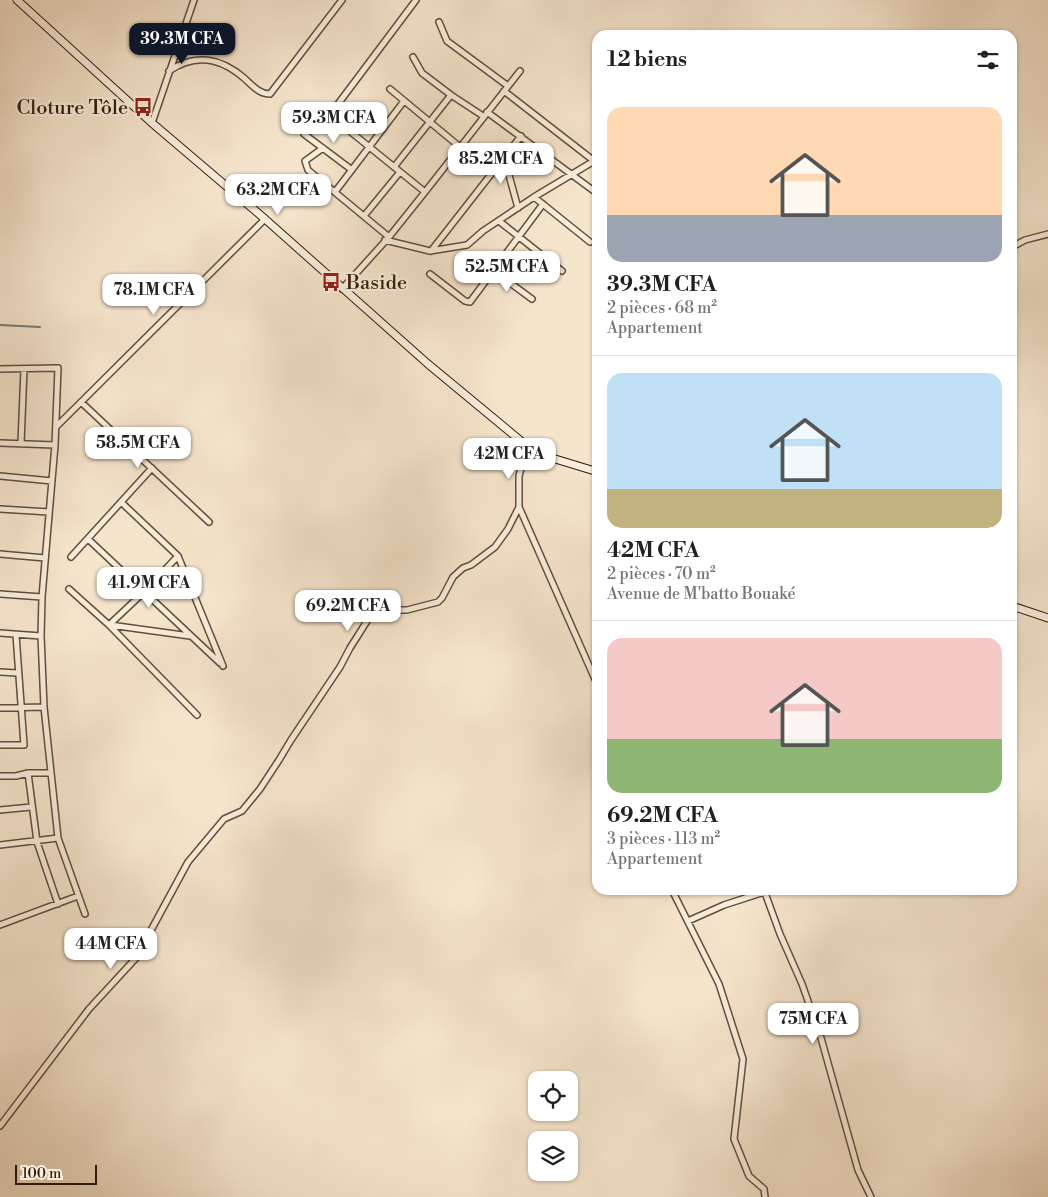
<!DOCTYPE html>
<html lang="fr">
<head>
<meta charset="utf-8">
<style>
	:root { --surface:#fff; --page:#f6f6f6; --text:#202124; --muted:#757577; --line:#e0e0e0; --accent:#111827 }
	body { margin:0; font-family:"Libre Bodoni",serif; background:var(--page); color:var(--text); height:100vh; display:flex; flex-direction:column; font-size:19px; white-space:nowrap }
	* { box-sizing:border-box; margin:0 }
	p { font-size:16px; color:var(--muted) }
	.icon { flex:none; width:28px; height:28px; fill:none; stroke:currentColor; stroke-width:2; stroke-linecap:round; stroke-linejoin:round }
	.map { position:relative; flex:1; overflow:hidden }
	.drawer { position:absolute; left:592px; top:30px; width:425px; height:865px; display:flex; flex-direction:column; background:var(--surface); border-radius:15px; box-shadow:0 1px 4px #0004 }
	.drawer>* { flex:none }
	.buttons { position:absolute; left:528px; top:1071px; display:grid; gap:10px }
	.buttons a { display:grid; place-items:center; width:50px; height:50px; border-radius:10px; background:var(--surface); box-shadow:0 1px 4px #0004; font-size:25px }
	.scale { position:absolute; left:15px; bottom:12px; width:82px; box-sizing:border-box; padding-left:5px; border:2px solid #311d07; border-top:0; font-size:14px; line-height:18px; white-space:nowrap; color:#311d07; -webkit-text-stroke:4px #f9eede; paint-order:stroke }
	.price { position:absolute; translate:-50% -42px; padding:0 11px; border-radius:10px; background:#fff; color:#222; font-size:16px; line-height:32px; filter:drop-shadow(0 1px 2px #0008) }
	.price::after { content:''; position:absolute; left:50%; top:30px; width:15px; height:11px; margin-left:-8px; background:inherit; clip-path:polygon(0 0,100% 0,50% 100%) }
	.price.selected { background:var(--accent); color:#fff }
	ul { padding:0; list-style:none }
	li { display:grid; align-content:center; gap:10px; height:265px; padding:0 15px }
	li+li { border-top:1px solid var(--line) }
	li span { display:grid; place-items:center; height:155px; border-radius:15px; color:#555 }
	li>.icon { margin-inline-start:auto }
	span .icon { width:90px; height:90px; fill:#fffc; stroke-width:1 }
	li b { font-size:21px }
	h2 { display:flex; justify-content:space-between; align-items:center; height:60px; padding:0 15px; font-size:21px }
	.map>svg:first-child { display:block }
	.lines { fill:none; stroke-linecap:round; stroke-linejoin:round }
	.stream { stroke:#747d77; stroke-width:2 }
	.street-casing { stroke:#624f38; stroke-width:8 }
	.secondary-casing { stroke:#311d07; stroke-width:9 }
	.street { stroke:#f9eede; stroke-width:5 }
	.secondary { stroke:#f9eede; stroke-width:7 }
	.labels { text-anchor:middle; stroke-width:4.5; stroke-linejoin:round; paint-order:stroke }
	.poi-label { font-size:20px; fill:#311d07; stroke:#f9eede; text-anchor:end }
</style>
</head>
<body>
<div class="map">
<svg width="1048" height="1197" viewBox="0 0 1048 1197">
	<rect width="100%" height="100%" fill="#f6e5cd"/>
	<filter id="stains"><feTurbulence type="fractalNoise" baseFrequency=".004" numOctaves="4"/><feColorMatrix values="0 0 0 0 .2 0 0 0 0 .09 0 0 0 0 .02 0 0 0 .5 -.17"/></filter>
	<radialGradient id="worn" r=".72"><stop offset=".6" stop-color="#630" stop-opacity="0"/><stop offset="1" stop-color="#630" stop-opacity=".3"/></radialGradient>
	<g class="lines">
		<path class="stream" d="M0,325L40,327"/>
		<g class="street-casing">
			<path id="street" d="M439,22L447,41L508,86
				M413,57L422,73L451,95L483,116
				M169,71C195,53 221,58 244,78C252,85 259,94 270,94L342,0
				M390,89L460,147
				M504,91L598,164
				M332,112L416,0
				M487,112L598,194
				M152,123L194,0
				M341,124L425,192
				M304,134L352,170
				M323,148L305,161L308,170L389,237
				M504,157L518,208
				M394,167L451,95
				M335,192L404,101
				M534,197L590,242
				M364,216L400,172
				M499,221L562,271
				M385,240L430,251L467,245L483,231L534,197L594,161
				M1012,247L1025,240L1048,234
				M431,251L521,136
				M494,271L532,299
				M430,274L465,301L470,302L543,204
				M342,289L389,237L425,192L520,71
				M0,369L58,368L55,445L42,597L41,636L44,707L58,838L85,914
				M81,402L209,522
				M56,427L265,219
				M0,443L55,445
				M21,443L24,369
				M527,446L519,476V507L598,686
				M0,476L52,481
				M121,502L178,556L223,666
				M0,509L49,512
				M88,539L220,663
				M0,554L45,558
				M71,557L152,468
				M69,589L109,625L197,715
				M0,594L42,597
				M109,625L144,592L178,556
				M110,625L190,636
				M0,633L41,636
				M0,672L17,673
				M0,708L44,707
				M0,745H24L16,635
				M28,773L37,842L58,904
				M0,776H16L28,773H51
				M0,810L31,807
				M0,845L58,838
				M672,890L719,984L743,1059L734,1139L749,1176L764,1189L765,1197
				M764,890L780,934L802,984L821,1038L858,1170L871,1197
				M688,921L724,905L764,892
				M0,925L78,896
				M0,1126L89,1009L136,958L188,862L224,819L242,811L260,789L279,760L291,740L340,667L350,648L369,618L382,610H407L438,602L442,598L453,577L463,568L471,565L495,547L508,529L519,507"/>
		</g>
		<g class="secondary-casing">
			<path id="secondary" d="M17,0L152,123L265,219L428,364L527,446L552,458L598,472
				M1012,606L1048,618"/>
		</g>
		<use href="#street" class="street"/>
		<use href="#secondary" class="secondary"/>
	</g>
	<defs>
		<g id="bus-bare" transform="scale(1.5)"><path d="M-5-6H5V4H4V6H2V4H-2V6H-4V4H-5ZM-3.5-4V0h7V-4ZM-3.5 1.2v1.5H-2V1.2ZM2 1.2v1.5H3.5V1.2Z" fill="#8f2418" stroke="#f9eede" stroke-width="2.5" paint-order="stroke"/></g>
	</defs>
	<g fill-rule="evenodd">
		<use href="#bus-bare" x="143" y="107"/>
		<use href="#bus-bare" x="331" y="282"/>
	</g>
	<g class="labels">
		<g class="poi-label">
			<text x="128" y="114">Cloture Tôle</text>
			<text x="346" y="289" text-anchor="start">Baside</text>
		</g>
	</g>
	<rect width="100%" height="100%" filter="url(#stains)"/>
	<rect width="100%" height="100%" fill="url(#worn)"/>
</svg>
<div class="buttons">
<a><svg class="icon" aria-label="locate" viewBox="0 0 24 24"><circle cx="12" cy="12" r="6"/><path d="M12 2v4M12 18v4M2 12h4M18 12h4"/></svg></a>
<a><svg class="icon" aria-label="layers" viewBox="0 0 24 24"><path d="M12 4l9 5-9 5-9-5zM3 14l9 5 9-5"/></svg></a>
</div>
<div class="scale">100 m</div>
<b class="price selected" style="left:182px;top:65px">39.3M CFA</b>
<b class="price" style="left:334px;top:144px">59.3M CFA</b>
<b class="price" style="left:501px;top:185px">85.2M CFA</b>
<b class="price" style="left:278px;top:216px">63.2M CFA</b>
<b class="price" style="left:507px;top:293px">52.5M CFA</b>
<b class="price" style="left:154px;top:316px">78.1M CFA</b>
<b class="price" style="left:138px;top:469px">58.5M CFA</b>
<b class="price" style="left:509px;top:480px">42M CFA</b>
<b class="price" style="left:149px;top:609px">41.9M CFA</b>
<b class="price" style="left:348px;top:632px">69.2M CFA</b>
<b class="price" style="left:111px;top:970px">44M CFA</b>
<b class="price" style="left:813px;top:1045px">75M CFA</b>
<section class="drawer">
<h2>12 biens<svg class="icon" aria-label="filters" viewBox="0 0 24 24"><path d="M4 7h16M4 17h16"/><circle cx="9" cy="7" r="2"/><circle cx="15" cy="17" r="2"/></svg></h2>
<ul>
<li><span style="background:linear-gradient(#ffd9b3 70%,#9aa5b1 0)"><svg class="icon" aria-label="home" viewBox="0 0 24 24"><path d="M3 11l9-7 9 7M6 9v11h12V9"/></svg></span><div><b>39.3M CFA</b><p>2 pièces · 68 m²</p><p>Appartement</p></div></li>
<li><span style="background:linear-gradient(#bfe0f5 75%,#c2b280 0)"><svg class="icon" aria-label="home" viewBox="0 0 24 24"><path d="M3 11l9-7 9 7M6 9v11h12V9"/></svg></span><div><b>42M CFA</b><p>2 pièces · 70 m²</p><p>Avenue de M'batto Bouaké</p></div></li>
<li><span style="background:linear-gradient(#f6c9c9 65%,#8fb573 0)"><svg class="icon" aria-label="home" viewBox="0 0 24 24"><path d="M3 11l9-7 9 7M6 9v11h12V9"/></svg></span><div><b>69.2M CFA</b><p>3 pièces · 113 m²</p><p>Appartement</p></div></li>
</ul>
</section>
</div>
</body>
</html>
